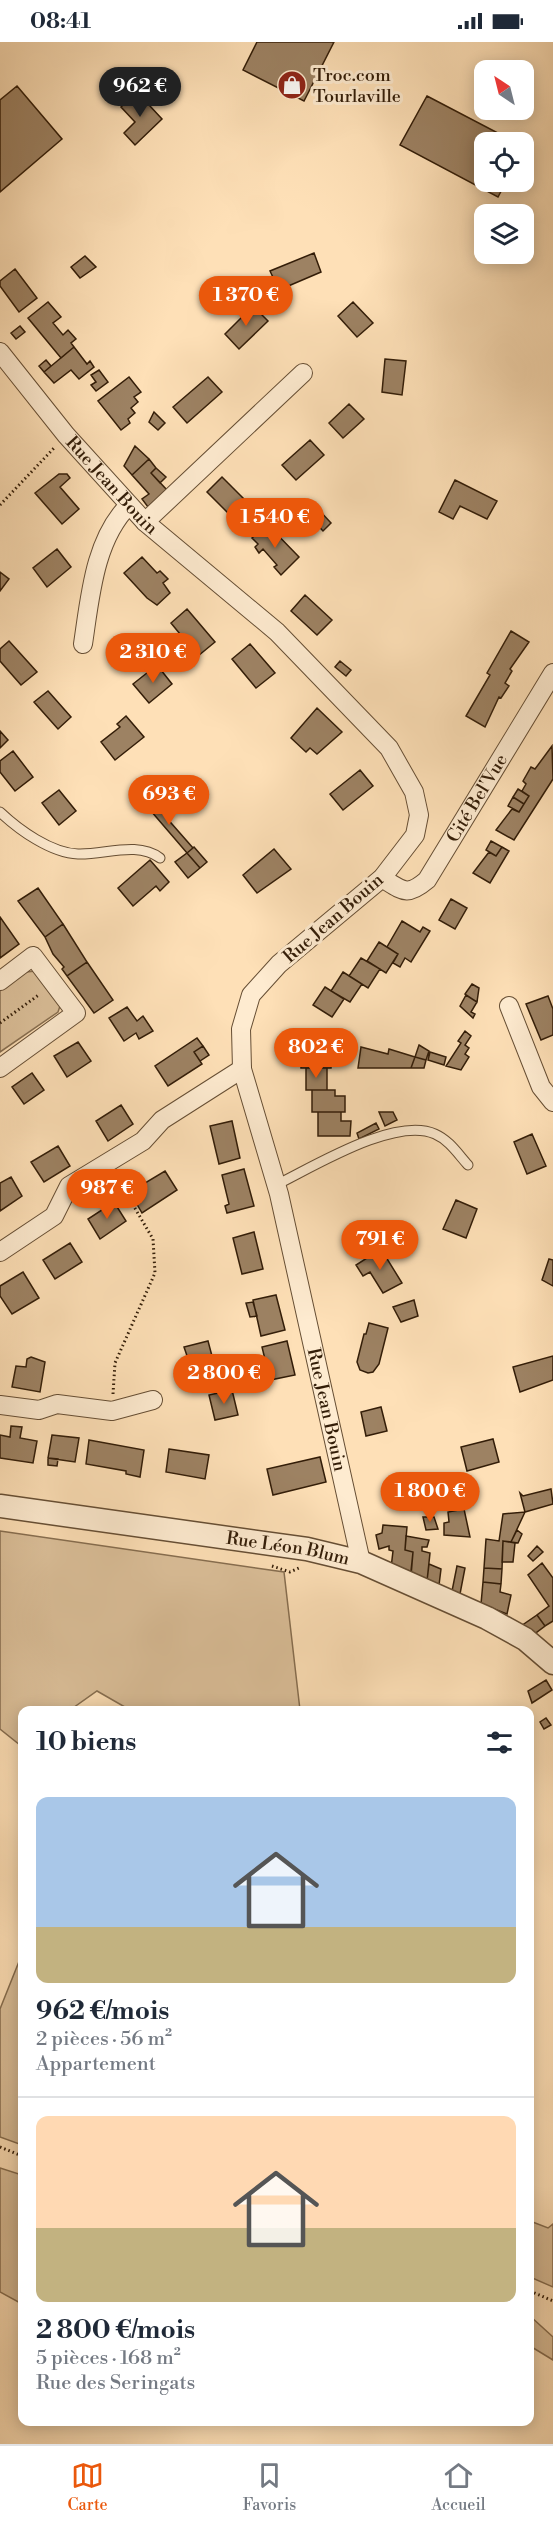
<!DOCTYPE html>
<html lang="fr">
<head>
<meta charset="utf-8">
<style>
	:root { --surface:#fff; --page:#f6f6f7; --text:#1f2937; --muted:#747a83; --line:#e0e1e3; --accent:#ea580c }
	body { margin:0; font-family:"Libre Bodoni",serif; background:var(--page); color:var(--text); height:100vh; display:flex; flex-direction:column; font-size:22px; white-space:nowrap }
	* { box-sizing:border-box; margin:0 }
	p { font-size:20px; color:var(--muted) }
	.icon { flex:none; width:33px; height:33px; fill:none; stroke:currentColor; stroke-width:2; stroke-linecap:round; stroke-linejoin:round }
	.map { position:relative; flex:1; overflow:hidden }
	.side { position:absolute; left:18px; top:1664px; width:516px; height:720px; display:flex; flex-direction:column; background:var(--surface); border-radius:12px; box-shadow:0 3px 15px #0003 }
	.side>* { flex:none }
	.needle { width:39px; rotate:325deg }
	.fabs { position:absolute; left:474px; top:18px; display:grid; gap:12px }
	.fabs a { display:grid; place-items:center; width:60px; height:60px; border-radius:12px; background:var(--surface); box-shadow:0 3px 15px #0003; font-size:30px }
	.price { position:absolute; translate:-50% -51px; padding:0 14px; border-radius:21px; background:var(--accent); color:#fff; font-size:20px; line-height:39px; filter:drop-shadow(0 2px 3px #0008) }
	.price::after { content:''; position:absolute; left:50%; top:36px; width:18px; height:14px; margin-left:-9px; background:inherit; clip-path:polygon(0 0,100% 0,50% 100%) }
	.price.active { background:#222; color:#fff }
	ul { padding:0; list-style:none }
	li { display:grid; align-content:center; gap:12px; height:318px; padding:0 18px }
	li+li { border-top:2px solid var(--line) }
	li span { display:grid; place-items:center; height:186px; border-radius:12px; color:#555 }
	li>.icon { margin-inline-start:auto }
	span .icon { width:108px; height:108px; fill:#fffc; stroke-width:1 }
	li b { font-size:26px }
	h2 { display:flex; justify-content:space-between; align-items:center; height:72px; padding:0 18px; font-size:26px }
	.status { display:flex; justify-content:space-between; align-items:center; height:42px; padding:0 30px; background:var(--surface); direction:ltr }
	.status svg { height:16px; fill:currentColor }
	.tabs { display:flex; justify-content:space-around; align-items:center; height:84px; border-top:2px solid var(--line); background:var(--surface); font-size:16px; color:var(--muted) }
	.tabs a { display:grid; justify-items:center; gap:3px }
	.tabs .active { color:var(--accent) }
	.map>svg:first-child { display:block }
	.green { fill:#dbbf99; stroke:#876e50; stroke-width:1.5 }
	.building { fill:#9d8263; stroke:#331d08; stroke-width:1.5 }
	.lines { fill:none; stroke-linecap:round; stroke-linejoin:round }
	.service-casing { stroke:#664e34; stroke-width:11 }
	.minor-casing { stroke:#664e34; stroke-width:20 }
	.tertiary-casing { stroke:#664e34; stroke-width:25 }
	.path { stroke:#331d08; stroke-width:3; stroke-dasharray:1.5 3; stroke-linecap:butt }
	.service { stroke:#feebd0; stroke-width:9 }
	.minor { stroke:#feebd0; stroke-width:18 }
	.tertiary { stroke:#feebd0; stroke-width:22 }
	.labels { text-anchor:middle; stroke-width:6; stroke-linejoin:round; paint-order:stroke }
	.poi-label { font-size:18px; fill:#331d08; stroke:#feebd0; text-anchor:start }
	.street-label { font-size:18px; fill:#331d08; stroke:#feebd0 }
</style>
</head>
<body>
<div class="status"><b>08:41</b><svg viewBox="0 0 49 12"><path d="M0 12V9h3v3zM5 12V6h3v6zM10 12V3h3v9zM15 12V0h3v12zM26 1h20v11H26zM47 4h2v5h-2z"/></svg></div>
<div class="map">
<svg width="553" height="2402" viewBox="0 0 553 2402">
	<rect width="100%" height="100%" fill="#fee0b7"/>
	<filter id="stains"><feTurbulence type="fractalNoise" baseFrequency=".00333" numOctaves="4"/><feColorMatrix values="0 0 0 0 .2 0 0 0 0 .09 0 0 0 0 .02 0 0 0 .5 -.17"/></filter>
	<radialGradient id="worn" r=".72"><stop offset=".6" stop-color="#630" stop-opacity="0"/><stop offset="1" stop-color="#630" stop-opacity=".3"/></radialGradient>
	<path class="green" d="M36,929L60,964L58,970L0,1010V949L26,930Z
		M0,1489L284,1530L300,1668H130L97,1649L70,1668H22V1701L20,1703L0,1687Z
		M22,1912V2103L0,2095V1967Z
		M0,2126L22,2133V2262L0,2250Z
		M530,2179L548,2186L553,2182V2245L530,2235Z
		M530,2274L553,2295V2318L530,2304Z"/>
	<path class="building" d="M257,0H334L304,59L243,28Z
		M17,44L62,97L0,150V58Z
		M137,50L162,77L135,103L124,91L135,80L121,65Z
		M427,54L515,100H484V140H506L498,155L400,103Z
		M314,211L321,230L279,248L270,229Z
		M85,214L96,225L80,236L71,225Z
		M15,227L37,256L19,270L0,244V239Z
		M48,260L61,275L53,281L63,293L68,288L76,297L71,301L74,305L61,316L28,276Z
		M353,260L373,281L357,295L338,274Z
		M253,264L268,279L239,307L225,292Z
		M20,284L25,290L16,297L11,291Z
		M74,305L87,322L90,319L94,325L79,337L71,328L54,341L44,330Z
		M385,317L406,319L402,353L382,350Z
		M46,318L51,324L44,330L39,324Z
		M99,328L108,340L96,349L91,343L96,340L91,333Z
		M129,335L141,350L134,355L138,360L131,366L135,371L128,377L130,381L121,388L98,359Z
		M208,335L222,350L187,381L173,365Z
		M349,362L364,377L343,396L329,381Z
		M154,370L165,381L158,388L149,380Z
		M310,398L324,413L296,438L282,423Z
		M135,404L149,417L132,433L124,424Z
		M149,417L156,426L151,431L167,448L148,465L142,457L149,452L132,433Z
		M156,426L166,435L160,441L151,431Z
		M59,432H67L70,436L60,445L79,467L62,482L35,451Z
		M222,435L251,464L236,479L207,450Z
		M455,438L497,459L487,477L460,464L453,477L439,470Z
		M317,466L331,481L323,489L308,473Z
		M267,482L299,515L281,533L274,525L277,523L263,507L259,511L255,505L258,502L252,496Z
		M57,507L71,525L47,545L33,526Z
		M142,515L157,531L160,529L168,537L163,541L170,551L157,563L147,556L124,531Z
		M0,530L9,537L0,549Z
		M305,553L332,578L317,593L291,569Z
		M187,567L215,600L198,614L171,581Z
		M511,589L529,600L510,627L512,629L505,641L509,644L501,656L499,655L485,685L466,674L490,633L487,631Z
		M9,599L37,630L21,643L0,619V607Z
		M250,602L275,631L256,646L232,617Z
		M340,619L351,628L346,634L335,625Z
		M157,623L172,642L149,661L133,642Z
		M48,649L71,675L58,687L34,660Z
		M317,666L342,690L317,712L310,706L306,710L291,696Z
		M126,674L144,695L115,718L101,700L120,685L117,682Z
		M0,689L8,698L0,706Z
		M552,704L553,737L514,798L496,788L512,767L519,770L529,754L522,749L526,742L523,739L531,725L535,727Z
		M13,709L33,735L15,749L0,730V719Z
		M360,728L373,744L343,768L330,752Z
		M518,747L529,754L524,762L513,755Z
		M59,748L76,769L59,783L42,761Z
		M513,755L524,762L519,770L508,764Z
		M150,757L193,806L187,811L145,762Z
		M491,799L502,805L496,814L486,808Z
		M194,805L207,820L200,826L187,811Z
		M502,805L509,809L490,841L473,831L489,810L496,814Z
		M274,807L291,827L257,851L243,833Z
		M187,811L200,826L188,836L175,820Z
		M150,818L169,840L160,849L156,844L133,864L118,846Z
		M38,846L63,882L45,895L18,859Z
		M451,857L467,866L455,887L439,878Z
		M0,875L19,902L0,916Z
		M402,879L420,890L423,885L430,889L411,920L405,916L400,925L393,921L398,912L387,905Z
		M63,882L87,920L67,934L62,927L64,925L53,912L45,895Z
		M379,900L398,912L386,931L367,919Z
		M361,916L380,927L368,946L349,934Z
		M87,920L113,958L94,971L67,934Z
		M343,930L362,942L350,960L331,949Z
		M472,942L479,946L477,960L465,952Z
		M325,945L344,957L332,975L313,963Z
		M466,953L477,960L471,970L475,972L473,976L460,964Z
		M548,954L553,967V993L541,998L526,962Z
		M127,965L137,979L143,974L153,989L139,997L136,991L124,999L109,976Z
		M465,989L471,994L465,1003L469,1006L465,1012L469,1015L461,1028L446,1024L461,1001L458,999Z
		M301,993H321V1002L332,1004L331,1026H301Z
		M197,996L203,1004L194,1010L202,1022L168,1044L155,1024Z
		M78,1000L91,1019L67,1035L54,1014Z
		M419,1003L429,1009L426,1018L415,1015Z
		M203,1004L209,1013L200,1019L194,1010Z
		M361,1005L388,1012L389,1007L415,1015L411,1026H358Z
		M430,1010L446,1015L444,1023L428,1018Z
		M415,1015L426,1018L424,1026H411Z
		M306,1026H327V1048H306Z
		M32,1031L44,1048L24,1062L12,1045Z
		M312,1048H335V1054H345V1070H312Z
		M121,1063L133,1082L108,1099L96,1079Z
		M318,1070H341V1079H351L350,1094H318Z
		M379,1070H393L397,1078L385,1084Z
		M232,1079L240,1116L219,1122L210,1084Z
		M376,1081L379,1087L359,1097L357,1091Z
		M532,1092L546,1124L527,1132L514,1100Z
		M58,1104L70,1124L44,1140L31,1120Z
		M244,1127L254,1164L227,1171L225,1164L229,1162L222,1133Z
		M165,1129L177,1148L142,1171L130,1150Z
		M11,1135L22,1154L0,1169V1141Z
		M456,1158L477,1167L466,1196L443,1187Z
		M114,1160L126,1179L100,1197L88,1177Z
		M254,1190L263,1227L242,1232L233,1196Z
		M70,1201L82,1220L55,1237L43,1218Z
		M381,1207L402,1241L383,1251L370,1230L363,1234L356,1223Z
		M549,1217L553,1218V1244L542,1238Z
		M23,1230L39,1256L12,1272L0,1254V1244Z
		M276,1253L285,1288L261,1294L253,1258Z
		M414,1258L418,1274L401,1280L393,1265Z
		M253,1260L257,1274L250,1275L246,1261Z
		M369,1281L388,1286L379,1322L373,1330L368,1331L360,1328L357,1320L364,1292H366Z
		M208,1299L216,1329L194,1334L184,1305Z
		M287,1299L295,1333L270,1338L262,1305Z
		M553,1314V1338L520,1350L513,1325Z
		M31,1315L45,1320L40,1350L12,1345L16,1324L26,1325L27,1317Z
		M232,1348L238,1373L215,1378L209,1353Z
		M381,1365L387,1389L366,1394L361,1370Z
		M11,1384L22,1385L20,1396L37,1399L33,1421L0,1416V1393L10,1395Z
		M52,1393L79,1396L75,1420L48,1416Z
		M493,1397L499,1420L467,1429L461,1405Z
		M89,1398L144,1408L140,1435L126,1432V1429L86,1422Z
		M169,1407L209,1413L205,1437L166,1430Z
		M320,1415L326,1440L273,1453L267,1427Z
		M48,1416L58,1417L57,1424L48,1423Z
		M551,1447L553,1462L525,1470L520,1451L523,1454Z
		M464,1467L470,1495L444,1493V1481L449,1480L448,1470Z
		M525,1470L511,1500L503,1499L502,1527L484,1526L486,1497L499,1499L503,1472Z
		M423,1475H434L438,1487L426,1488Z
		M383,1483L407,1485L405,1508L413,1510L411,1529L391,1526L393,1509L389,1508V1504L379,1507L376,1493L382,1491Z
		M517,1488L522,1492L518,1501L511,1500Z
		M406,1494L429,1498L427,1505H422V1509L430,1511L427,1539L411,1534L413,1510L405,1508Z
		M503,1499L515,1501L513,1520H502Z
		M537,1504L543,1510L533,1519L528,1514Z
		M542,1521L553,1536V1579L545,1584L537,1573L549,1564L528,1533Z
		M429,1522L441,1527L439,1543L427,1539Z
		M457,1524L465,1526L460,1552L452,1549Z
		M484,1526L502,1527L501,1542L483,1540Z
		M483,1540L501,1542L500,1550L511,1553L507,1572L481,1562Z
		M537,1573L545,1584L533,1593L521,1584Z
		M546,1638L552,1648L532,1661L528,1649Z
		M546,1676L551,1683L544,1687L540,1680Z"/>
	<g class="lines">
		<g class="service-casing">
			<path id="service" d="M0,770C19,788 51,811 78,812C105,813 137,799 160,816
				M276,1143C313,1125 395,1074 435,1092C449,1098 458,1112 468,1123"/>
		</g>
		<g class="minor-casing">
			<g id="minor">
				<path id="s1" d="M0,310L66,393L145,480L277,590L389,706L414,750L419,773L415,793L382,836L279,922L251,953L241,987L242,1027L279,1152L361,1520"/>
				<path d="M145,480L303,331"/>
				<path d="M83,602C90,556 94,498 129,463"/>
				<path id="s2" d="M382,836C403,849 407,855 427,838L553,631"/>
				<path d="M0,939L33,914L76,971L0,1026"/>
				<path d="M509,964L541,1045L553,1060"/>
				<path d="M0,1210L54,1174L69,1144L143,1099L162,1078L242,1027"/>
				<path d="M0,1363L39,1368L57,1362L112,1369L153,1358"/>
			</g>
		</g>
		<g class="tertiary-casing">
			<g id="tertiary">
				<path id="s3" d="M0,1464L307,1507L361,1520L487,1576L525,1597L553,1621"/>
			</g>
		</g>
		<path class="path" d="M0,463L55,405
			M0,981L40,952
			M113,1352L115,1321L155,1231L153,1197L116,1134
			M272,1524L290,1530L299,1526
			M0,2105L22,2114
			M530,2249L553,2259"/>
		<use href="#service" class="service"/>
		<use href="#minor" class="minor"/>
		<use href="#tertiary" class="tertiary"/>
	</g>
	<defs>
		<g id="shop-disc" transform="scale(1.5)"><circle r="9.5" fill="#8f2418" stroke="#feebd0"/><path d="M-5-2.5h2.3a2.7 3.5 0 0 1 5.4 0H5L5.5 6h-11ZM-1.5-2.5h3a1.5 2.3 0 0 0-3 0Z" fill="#fff"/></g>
	</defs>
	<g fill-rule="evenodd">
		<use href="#shop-disc" x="292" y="43"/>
	</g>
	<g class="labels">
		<g class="poi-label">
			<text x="313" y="39">Troc.com<tspan x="313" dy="21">Tourlaville</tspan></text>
		</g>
		<g class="street-label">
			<text dy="6" stroke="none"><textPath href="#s1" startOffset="174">Rue Jean Bouin</textPath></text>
			<text dy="6" stroke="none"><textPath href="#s2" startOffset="147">Cité Bel'Vue</textPath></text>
			<text transform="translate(333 876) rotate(-41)" y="6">Rue Jean Bouin</text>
			<text dy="6" stroke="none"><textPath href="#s1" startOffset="1308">Rue Jean Bouin</textPath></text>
			<text dy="6" stroke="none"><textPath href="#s3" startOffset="291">Rue Léon Blum</textPath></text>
		</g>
	</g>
	<rect width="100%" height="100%" filter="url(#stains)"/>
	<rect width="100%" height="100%" fill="url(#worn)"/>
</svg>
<div class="fabs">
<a><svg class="needle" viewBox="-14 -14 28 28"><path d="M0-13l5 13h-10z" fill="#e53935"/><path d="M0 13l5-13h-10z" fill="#747a83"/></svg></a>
<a><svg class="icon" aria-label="locate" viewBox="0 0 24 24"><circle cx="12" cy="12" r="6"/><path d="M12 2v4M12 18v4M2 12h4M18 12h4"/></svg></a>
<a><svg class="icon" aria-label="layers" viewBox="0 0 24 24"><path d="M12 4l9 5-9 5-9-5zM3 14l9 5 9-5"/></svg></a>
</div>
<b class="price active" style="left:140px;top:76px">962 €</b>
<b class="price" style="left:246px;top:285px">1 370 €</b>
<b class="price" style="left:275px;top:507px">1 540 €</b>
<b class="price" style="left:153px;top:642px">2 310 €</b>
<b class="price" style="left:169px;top:784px">693 €</b>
<b class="price" style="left:316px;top:1037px">802 €</b>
<b class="price" style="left:107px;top:1178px">987 €</b>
<b class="price" style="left:380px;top:1229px">791 €</b>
<b class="price" style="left:224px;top:1363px">2 800 €</b>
<b class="price" style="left:430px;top:1481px">1 800 €</b>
<section class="side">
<h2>10 biens<svg class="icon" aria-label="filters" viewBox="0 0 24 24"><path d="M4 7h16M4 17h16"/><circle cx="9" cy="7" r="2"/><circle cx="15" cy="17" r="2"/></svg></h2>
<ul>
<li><span style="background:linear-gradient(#a9c7e8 70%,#c2b280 0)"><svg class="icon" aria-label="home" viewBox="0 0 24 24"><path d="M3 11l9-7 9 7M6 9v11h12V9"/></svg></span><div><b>962 €/mois</b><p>2 pièces · 56 m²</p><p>Appartement</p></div></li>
<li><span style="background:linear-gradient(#ffd9b3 60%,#c2b280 0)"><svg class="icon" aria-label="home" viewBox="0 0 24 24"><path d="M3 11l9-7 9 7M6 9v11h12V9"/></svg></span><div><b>2 800 €/mois</b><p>5 pièces · 168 m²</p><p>Rue des Seringats</p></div></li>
</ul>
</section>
</div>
<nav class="tabs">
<a class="active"><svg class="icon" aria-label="map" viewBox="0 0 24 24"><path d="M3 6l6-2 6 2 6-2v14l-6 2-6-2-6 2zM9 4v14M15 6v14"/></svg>Carte</a>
<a><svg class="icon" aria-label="saved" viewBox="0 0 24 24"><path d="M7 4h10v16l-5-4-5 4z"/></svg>Favoris</a>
<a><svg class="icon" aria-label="home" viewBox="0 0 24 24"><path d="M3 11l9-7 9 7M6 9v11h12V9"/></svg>Accueil</a>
</nav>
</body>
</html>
